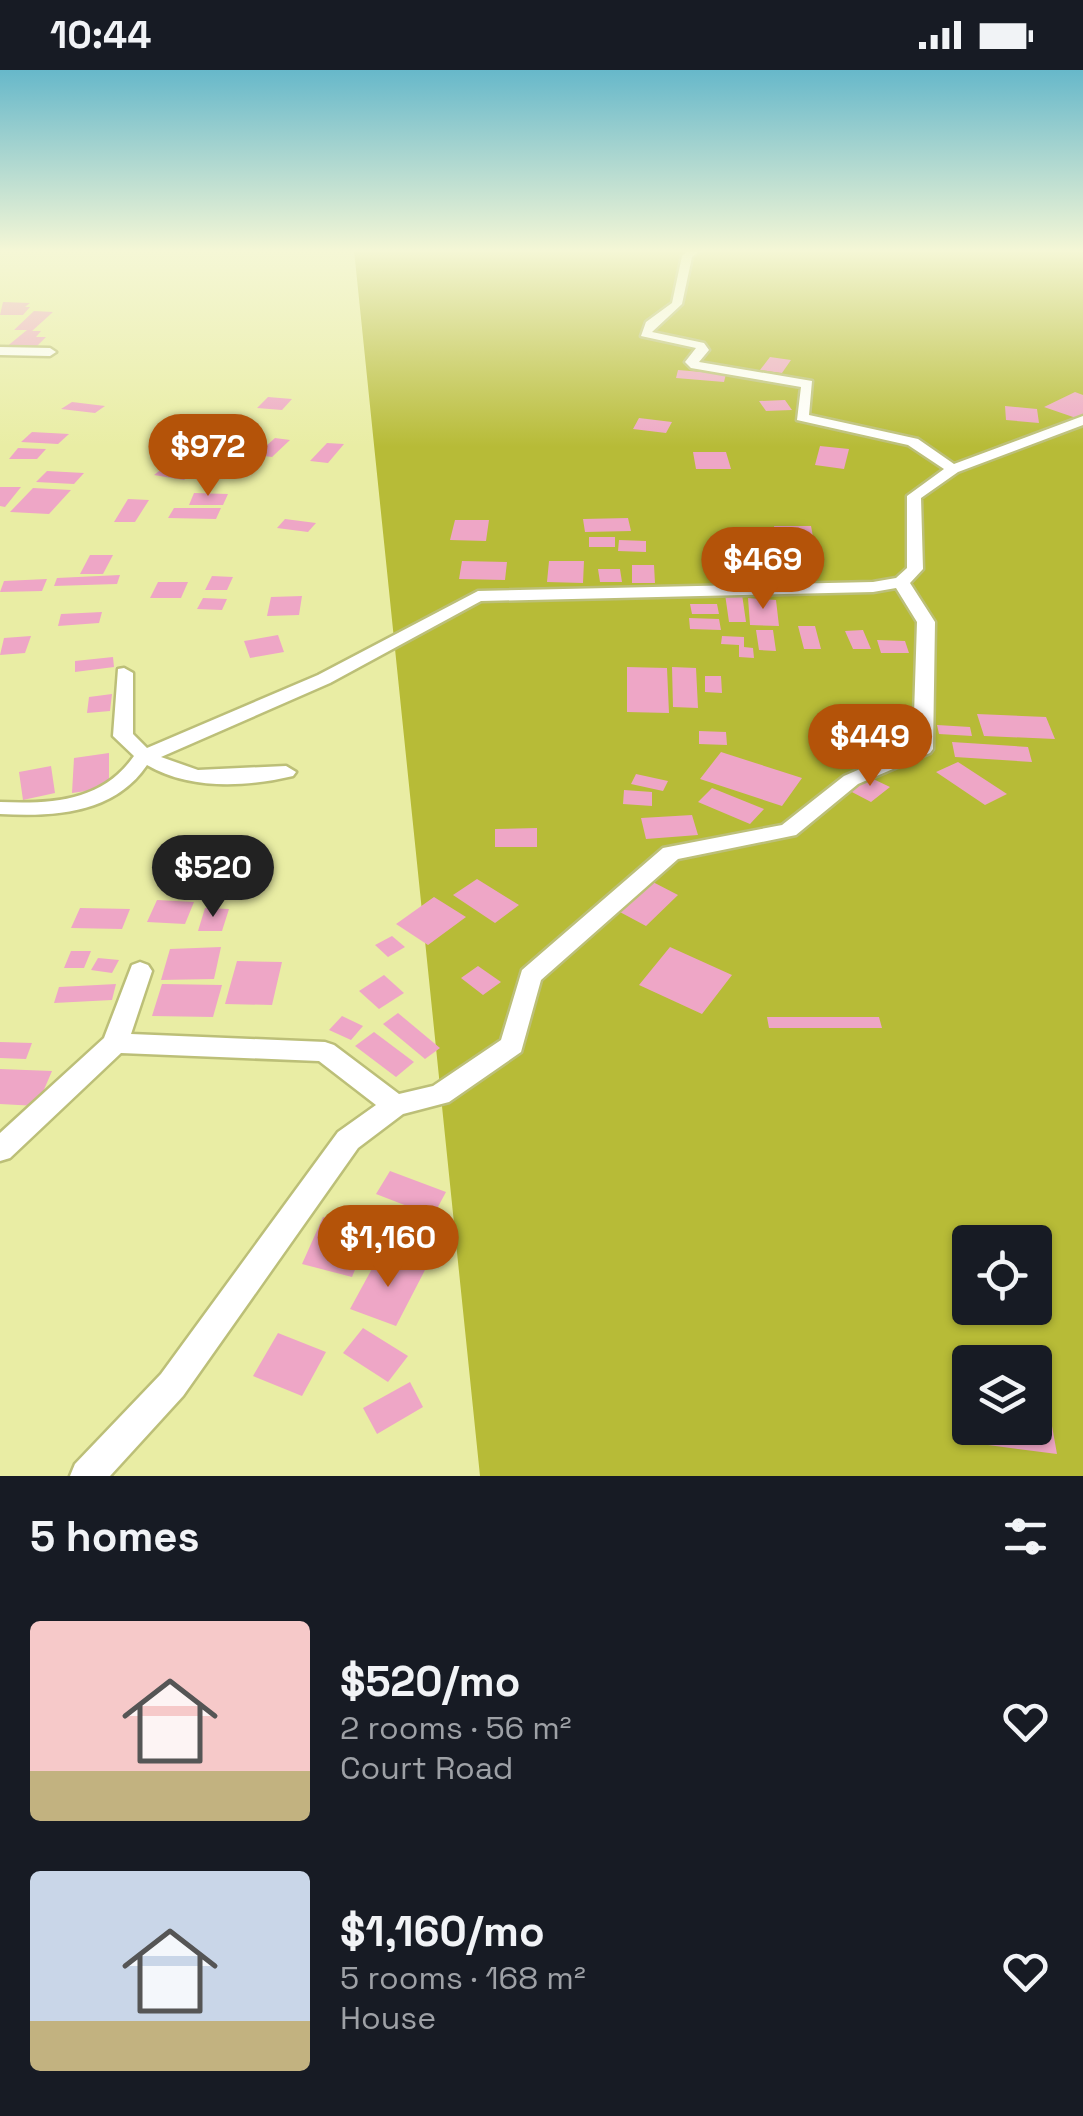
<!DOCTYPE html>
<html lang="en">
<head>
<meta charset="utf-8">
<style>
	:root { --surface:#171b24; --page:#20242c; --text:#f1f3f6; --muted:#9ea1a6; --accent:#b45309 }
	body { margin:0; font-family:"Space Grotesk",sans-serif; background:var(--page); color:var(--text); height:100vh; display:flex; flex-direction:column; font-size:38px; white-space:nowrap }
	* { box-sizing:border-box; margin:0 }
	p { font-size:32px; color:var(--muted) }
	.icon { flex:none; width:55px; height:55px; fill:none; stroke:currentColor; stroke-width:2; stroke-linecap:round; stroke-linejoin:round }
	.map { position:relative; height:1406px; overflow:hidden }
	.sheet { display:flex; flex-direction:column; background:var(--surface); flex:1 }
	.sheet>* { flex:none }
	.fabs { position:absolute; left:952px; top:1155px; display:grid; gap:20px }
	.fabs a { display:grid; place-items:center; width:100px; height:100px; border-radius:10px; background:var(--surface); box-shadow:0 2px 8px #0004; font-size:50px }
	.price { position:absolute; translate:-50% -85px; padding:0 22px; border-radius:35px; background:var(--accent); color:#fff; font-size:32px; line-height:65px; filter:drop-shadow(0 2px 5px #0008) }
	.price::after { content:''; position:absolute; left:50%; top:60px; width:30px; height:22px; margin-left:-15px; background:inherit; clip-path:polygon(0 0,100% 0,50% 100%) }
	.price.selected { background:#222; color:#fff }
	ul { padding:0; list-style:none }
	li { display:flex; align-items:center; gap:30px; height:250px; padding:0 30px }
	li span { display:grid; place-items:center; flex:none; width:280px; height:200px; border-radius:10px; color:#555 }
	li>.icon { margin-inline-start:auto }
	span .icon { width:120px; height:120px; fill:#fffc; stroke-width:1 }
	li b { font-size:42px }
	h2 { display:flex; justify-content:space-between; align-items:center; height:120px; padding:0 30px; font-size:42px }
	.status { display:flex; justify-content:space-between; align-items:center; height:70px; padding:0 50px; background:var(--surface); direction:ltr }
	.status svg { height:28px; fill:currentColor }
	.map>svg:first-child { display:block }
	.forest { fill:#b7bb37; fill-rule:evenodd }
	.building { fill:#eea6c6 }
	.lines { fill:none; stroke-linecap:round; stroke-linejoin:round }
	.minor-casing { stroke:#bcbf78; stroke-width:5 }
	.minor { fill:#fff; fill-rule:evenodd }
</style>
</head>
<body>
<div class="status"><b>10:44</b><svg viewBox="0 0 49 12"><path d="M0 12V9h3v3zM5 12V6h3v6zM10 12V3h3v9zM15 12V0h3v12zM26 1h20v11H26zM47 4h2v5h-2z"/></svg></div>
<div class="map">
<svg width="1083" height="1406" viewBox="0 0 1083 1406">
	<rect width="100%" height="100%" fill="#e9eda4"/>
	<path class="forest" d="M354,180H1083V1406H480ZM970,1172H1035V1238H970ZM970,1292H1035V1358H970Z"/>
	<path class="building" d="M3,232L30,233L25,237H30L23,245H0Z
		M34,241L53,242L32,261H41L36,267H46L34,279L5,278L27,260H14Z
		M770,287L791,290L782,303L760,300Z
		M678,300L726,304L724,312L676,308Z
		M1075,322L1083,325V344L1076,348L1044,337Z
		M268,327L292,329L282,340L257,338Z
		M785,330L792,340L766,341L759,331Z
		M72,332L105,336L95,343L61,339Z
		M1005,336L1037,339L1039,353L1006,350Z
		M639,348L672,352L666,363L633,359Z
		M203,354L248,361L232,373L187,366Z
		M32,362L69,364L58,374L21,372Z
		M275,368L290,370L272,387L256,385Z
		M327,373L344,374L328,393L310,391Z
		M820,376L849,379L844,399L815,395Z
		M18,378L46,379L37,389H9Z
		M693,382H726L731,399H696Z
		M163,398L193,403L184,410L154,405Z
		M47,401L84,403L74,414L36,412Z
		M0,417H21L5,437L0,436Z
		M33,418L71,420L49,444L10,442Z
		M194,423L228,424L223,435H189Z
		M128,429L149,430L135,452H114Z
		M174,438H221L216,449L168,448Z
		M628,448L631,461L585,462L583,449Z
		M285,449L316,453L308,462L277,458Z
		M455,450H489L486,471L450,470Z
		M774,456H811L814,472L777,471Z
		M589,467H615V477H589Z
		M619,470L646,471V482L618,481Z
		M90,485H113L103,504H80Z
		M462,491L507,492L505,510L459,509Z
		M549,491H584L583,513L547,512Z
		M632,495H654L655,513H632Z
		M598,499H620L622,512H600Z
		M120,505L117,514L54,516L57,508Z
		M212,506L233,507L227,520H205Z
		M47,509L42,521L0,522L4,511Z
		M158,512H188L181,528H150Z
		M725,524H742L746,552H729Z
		M302,526L299,545L267,546L271,527Z
		M203,528L227,529L222,540L197,539Z
		M748,528L776,530L779,556L750,555Z
		M690,534H717L719,544H692Z
		M102,542L99,553L58,556L61,544Z
		M689,548L719,549L721,560L690,559Z
		M798,556H815L821,579H804Z
		M756,560H773L776,581L759,580Z
		M863,560L871,579H853L845,561Z
		M278,565L284,582L250,588L244,571Z
		M31,566L25,583L0,585L4,568Z
		M722,566L744,567V577L753,578L754,588L739,587V575L721,574Z
		M877,570L905,571L909,583H881Z
		M113,587L114,597L75,602V591Z
		M627,597L667,598L669,643L627,642Z
		M672,597L696,598L698,638L673,637Z
		M705,606H721L722,623L705,622Z
		M112,624L110,641L87,643L89,627Z
		M977,644L1046,647L1055,669L984,666Z
		M937,655L970,657L972,666L939,664Z
		M699,661L726,662L727,675L699,674Z
		M952,672L1028,677L1032,692L955,687Z
		M721,682L802,708L782,736L700,709Z
		M109,683V718L72,723L74,688Z
		M958,692L1007,724L985,735L936,702Z
		M51,696L55,723L23,730L19,702Z
		M636,704L668,711L663,721L631,714Z
		M869,707L890,717L871,732L850,721Z
		M712,718L764,739L750,754L698,732Z
		M624,720L652,722V736L623,734Z
		M692,745L698,765L646,769L641,748Z
		M537,758V777H495V759Z
		M477,809L519,835L495,853L453,825Z
		M651,811L678,825L646,856L618,841Z
		M434,827L466,847L428,875L396,854Z
		M157,830L194,832L185,854L147,852Z
		M80,838L130,839L122,859L71,858Z
		M205,838L229,839L222,861H198Z
		M392,866L405,877L388,887L375,875Z
		M221,877L214,909L161,910L170,879Z
		M670,877L732,905L702,944L639,915Z
		M71,881H91L84,898H64Z
		M98,888L119,890L112,903L91,900Z
		M237,891L282,892L272,935L225,934Z
		M478,896L501,912L483,925L461,908Z
		M384,905L404,923L379,939L359,921Z
		M116,914L112,930L54,933L59,917Z
		M162,914L222,915L213,947L152,946Z
		M398,943L440,978L425,989L383,954Z
		M342,946L363,956L351,970L329,960Z
		M767,947H879L882,958H769Z
		M374,962L414,992L396,1007L355,976Z
		M0,972L32,973L26,989L0,988Z
		M0,999L52,1001L37,1036L0,1034Z
		M390,1101L446,1122L433,1146L376,1124Z
		M323,1147L372,1159L352,1207L302,1194Z
		M380,1184L425,1200L396,1256L350,1239Z
		M363,1258L408,1286L388,1312L343,1283Z
		M278,1263L326,1282L302,1326L253,1306Z
		M410,1312L423,1337L377,1364L363,1338Z
		M1035,1337L1049,1339L1057,1384L988,1375L986,1358H1035Z"/>
	<g class="lines">
		<g class="minor-casing">
			<path id="minor" d="M689,180H701L692,187L682,234L652,262L704,273L709,280L699,292L812,311L809,345L918,369L954,394L1083,346V355L958,402L921,428L923,499L910,513L935,552L933,679L930,683L858,714L796,765L678,789L541,910L521,982L449,1032L403,1044L358,1078L183,1326L110,1406H70L75,1394L161,1304L338,1062L376,1035L319,991L121,983L10,1088L0,1091V1063L104,968L132,895L140,892L148,895L152,901L131,964L325,972L334,975L399,1024L433,1016L501,970L522,900L663,778L782,755L844,706L913,676L917,552L896,518L873,522L481,531L330,613L161,687L198,700L286,696L296,702L293,706C247,717 189,720 147,695C114,744 54,747 0,744V732C51,734 102,732 134,686L113,666L118,599L124,598L133,603V664L147,678L318,605L478,521L873,512L896,508L907,498V426L944,399L908,375L797,350L801,317L691,298L685,292L696,278L641,266L646,252L672,233L682,186Z
				M0,277L50,278L56,282L50,286L0,285Z"/>
		</g>
		<use href="#minor" class="minor"/>
	</g>
	<linearGradient id="sky" x2="0" y2="1"><stop stop-color="#67b8ca"/><stop offset="0.48" stop-color="#f5f7d6"/><stop offset="1" stop-color="#f5f7d6" stop-opacity="0"/></linearGradient>
	<rect width="1083" height="377" fill="url(#sky)"/>
</svg>
<div class="fabs">
<a><svg class="icon" aria-label="locate" viewBox="0 0 24 24"><circle cx="12" cy="12" r="6"/><path d="M12 2v4M12 18v4M2 12h4M18 12h4"/></svg></a>
<a><svg class="icon" aria-label="layers" viewBox="0 0 24 24"><path d="M12 4l9 5-9 5-9-5zM3 14l9 5 9-5"/></svg></a>
</div>
<b class="price" style="left:208px;top:429px">$972</b>
<b class="price" style="left:763px;top:542px">$469</b>
<b class="price" style="left:870px;top:719px">$449</b>
<b class="price selected" style="left:213px;top:850px">$520</b>
<b class="price" style="left:388px;top:1220px">$1,160</b>
</div>
<section class="sheet">
<h2>5 homes<svg class="icon" aria-label="filters" viewBox="0 0 24 24"><path d="M4 7h16M4 17h16"/><circle cx="9" cy="7" r="2"/><circle cx="15" cy="17" r="2"/></svg></h2>
<ul>
<li><span style="background:linear-gradient(#f6c9c9 75%,#c2b280 0)"><svg class="icon" aria-label="home" viewBox="0 0 24 24"><path d="M3 11l9-7 9 7M6 9v11h12V9"/></svg></span><div><b>$520/mo</b><p>2 rooms · 56 m²</p><p>Court Road</p></div><svg class="icon" aria-label="heart" viewBox="0 0 24 24"><path d="M12 20l-8-8c-3-5 5-10 8-4 3-6 11-1 8 4z"/></svg></li>
<li><span style="background:linear-gradient(#c9d6e8 75%,#c2b280 0)"><svg class="icon" aria-label="home" viewBox="0 0 24 24"><path d="M3 11l9-7 9 7M6 9v11h12V9"/></svg></span><div><b>$1,160/mo</b><p>5 rooms · 168 m²</p><p>House</p></div><svg class="icon" aria-label="heart" viewBox="0 0 24 24"><path d="M12 20l-8-8c-3-5 5-10 8-4 3-6 11-1 8 4z"/></svg></li>
</ul>
</section>
</body>
</html>
